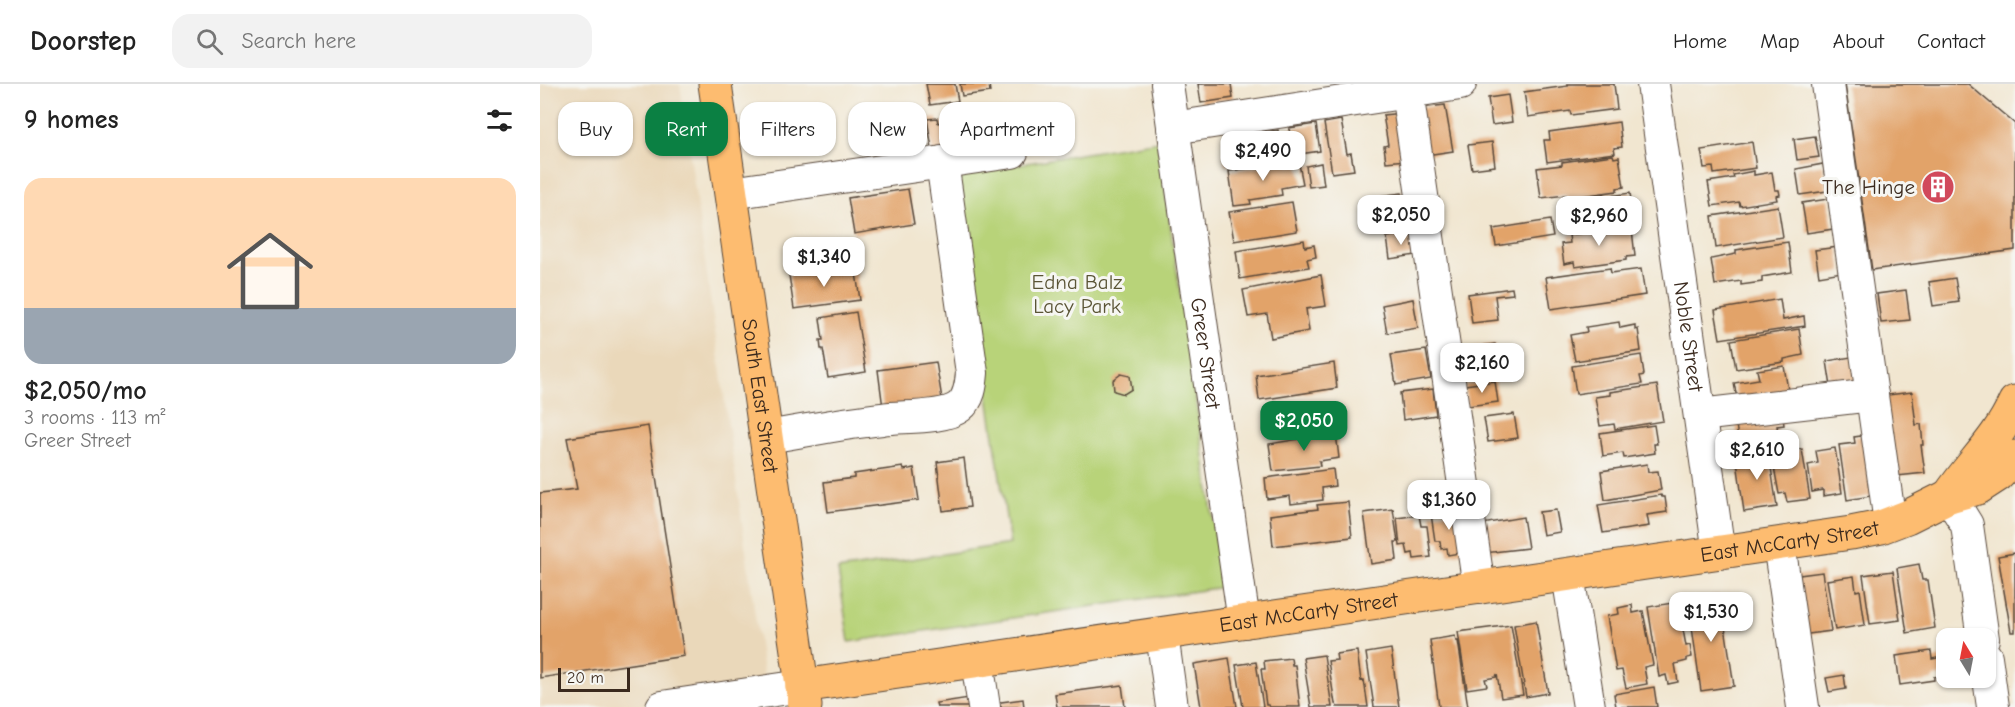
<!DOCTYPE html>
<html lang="en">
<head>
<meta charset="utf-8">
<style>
	:root { --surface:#fff; --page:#f2f2f2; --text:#222; --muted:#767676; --line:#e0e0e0; --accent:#0b8043 }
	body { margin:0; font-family:"Comic Neue",sans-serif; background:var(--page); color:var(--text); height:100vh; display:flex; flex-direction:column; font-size:22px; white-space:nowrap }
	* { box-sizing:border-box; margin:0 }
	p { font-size:20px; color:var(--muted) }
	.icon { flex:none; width:33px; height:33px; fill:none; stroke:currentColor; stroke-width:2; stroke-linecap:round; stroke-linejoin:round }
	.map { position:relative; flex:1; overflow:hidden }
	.details { display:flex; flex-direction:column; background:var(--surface); width:540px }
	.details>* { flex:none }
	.guide { position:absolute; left:18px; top:18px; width:570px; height:54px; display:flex; gap:12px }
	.needle { width:39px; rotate:350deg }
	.tools { position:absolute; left:1396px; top:544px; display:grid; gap:12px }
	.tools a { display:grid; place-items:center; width:60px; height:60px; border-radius:12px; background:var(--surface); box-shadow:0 2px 4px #0004; font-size:30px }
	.scale { position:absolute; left:18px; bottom:15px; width:72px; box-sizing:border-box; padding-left:6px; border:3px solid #3b2a1e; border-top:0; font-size:16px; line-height:21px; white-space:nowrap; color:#3b2a1e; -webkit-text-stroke:4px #f6f6f2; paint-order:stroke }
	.price { position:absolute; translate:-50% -51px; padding:0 14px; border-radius:12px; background:#fff; color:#222; font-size:20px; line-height:39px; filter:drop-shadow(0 2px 3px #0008) }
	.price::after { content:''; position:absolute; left:50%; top:36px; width:18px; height:14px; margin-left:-9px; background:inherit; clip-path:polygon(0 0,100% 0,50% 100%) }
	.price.selected { background:var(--accent); color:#fff }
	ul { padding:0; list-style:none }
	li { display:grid; align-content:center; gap:12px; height:318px; padding:0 24px }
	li+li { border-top:2px solid var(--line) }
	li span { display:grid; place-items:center; height:186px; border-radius:18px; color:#555 }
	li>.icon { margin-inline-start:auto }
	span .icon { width:108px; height:108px; fill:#fffc; stroke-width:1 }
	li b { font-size:26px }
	h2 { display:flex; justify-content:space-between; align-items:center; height:72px; padding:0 24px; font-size:26px }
	.tag { padding:0 21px; border-radius:18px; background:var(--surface); box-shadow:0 2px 4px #0004; font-size:21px; line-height:54px }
	.tag.selected { background:var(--accent); color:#fff }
	header { display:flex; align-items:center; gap:36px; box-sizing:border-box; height:84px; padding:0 30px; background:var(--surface); border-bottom:2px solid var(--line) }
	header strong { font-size:28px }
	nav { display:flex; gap:33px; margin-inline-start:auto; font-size:21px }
	.search { width:420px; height:54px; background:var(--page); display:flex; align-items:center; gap:15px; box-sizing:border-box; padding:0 21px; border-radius:18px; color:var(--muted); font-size:22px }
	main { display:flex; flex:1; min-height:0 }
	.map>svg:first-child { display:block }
	.built { fill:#ead8ba }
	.green { fill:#b8d379; stroke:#7a7e4c; stroke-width:1.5 }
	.building { fill:#e2a369 }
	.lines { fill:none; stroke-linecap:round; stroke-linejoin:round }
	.minor-casing { stroke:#564639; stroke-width:34 }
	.major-casing { stroke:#564639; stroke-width:35 }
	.minor { stroke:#fff; stroke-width:32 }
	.major { stroke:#fdbc70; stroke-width:33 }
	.labels { text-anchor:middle; stroke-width:6; stroke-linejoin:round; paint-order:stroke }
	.poi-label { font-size:21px; fill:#3b2a1e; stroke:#f6f6f2; text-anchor:end }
	.park-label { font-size:21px; fill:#5a5435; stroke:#f6f6f2 }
	.street-label { font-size:21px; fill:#3b2a1e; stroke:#f6f6f2 }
</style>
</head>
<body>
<header>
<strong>Doorstep</strong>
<div class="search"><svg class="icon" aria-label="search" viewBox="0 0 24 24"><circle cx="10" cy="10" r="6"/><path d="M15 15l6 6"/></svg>Search here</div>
<nav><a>Home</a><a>Map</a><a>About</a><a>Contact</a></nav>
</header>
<main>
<section class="details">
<h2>9 homes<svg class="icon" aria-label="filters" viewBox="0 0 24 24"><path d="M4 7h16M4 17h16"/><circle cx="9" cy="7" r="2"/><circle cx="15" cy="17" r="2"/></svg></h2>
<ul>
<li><span style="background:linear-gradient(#ffd9b3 70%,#9aa5b1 0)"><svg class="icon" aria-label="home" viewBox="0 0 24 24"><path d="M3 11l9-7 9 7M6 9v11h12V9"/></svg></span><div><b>$2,050/mo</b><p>3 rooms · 113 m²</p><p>Greer Street</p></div></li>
</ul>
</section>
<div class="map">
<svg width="1475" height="623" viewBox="0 0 1475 623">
	<rect width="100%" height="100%" fill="#f6f6f2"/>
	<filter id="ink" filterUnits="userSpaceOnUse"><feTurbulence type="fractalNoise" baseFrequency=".0167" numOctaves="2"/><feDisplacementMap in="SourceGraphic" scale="12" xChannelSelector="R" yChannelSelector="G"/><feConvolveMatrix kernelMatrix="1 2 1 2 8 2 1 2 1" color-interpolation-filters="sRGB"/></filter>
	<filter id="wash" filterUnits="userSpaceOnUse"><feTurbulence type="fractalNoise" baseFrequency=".008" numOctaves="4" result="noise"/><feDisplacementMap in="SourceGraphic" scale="24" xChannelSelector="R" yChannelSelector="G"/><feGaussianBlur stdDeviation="1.35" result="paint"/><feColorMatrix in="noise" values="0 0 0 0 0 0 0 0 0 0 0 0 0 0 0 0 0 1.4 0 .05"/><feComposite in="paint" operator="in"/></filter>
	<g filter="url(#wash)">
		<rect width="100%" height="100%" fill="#f1e6d0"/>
		<path class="built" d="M0,0H140L228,623H0Z"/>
		<path class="green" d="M618,57L683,503L309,558L298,486L470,460L415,91Z"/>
		<g id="blocks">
			<path class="building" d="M386,0H415L418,17L390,21Z
				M420,0H449L450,8L422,12Z
				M658,0H691L693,14L661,19Z
				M1027,0H1074L1077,25L1031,31L1030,27L988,33L984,8L1028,2Z
				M1305,0H1428L1475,40V166L1332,186Z
				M968,11L972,38L952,41L948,14Z
				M905,21L913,67L886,71L880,24Z
				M862,29L866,76L846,78L844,62L848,61L843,31Z
				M451,30L456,59L428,63L424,34Z
				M381,33L386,60L358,65L353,38Z
				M397,34L398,39L421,35L426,65L393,70L387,35Z
				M801,36L807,70L811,69L814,86L792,89L784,39Z
				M1079,38L1082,63L1074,64L1075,69L1007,78L1004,56H1010L1009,48Z
				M776,40L780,67L753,71L749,44Z
				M738,46L742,74L685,81L684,71H689L686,54Z
				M1275,52L1279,73L1257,76L1254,55Z
				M952,58L955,82L932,85L928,61Z
				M1212,58L1216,84L1174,90L1173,83L1164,84L1161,66Z
				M1073,71L1074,74L1079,73L1084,103L1077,104V107L1027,114L1026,111L1001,114L997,84L1022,81V78Z
				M748,78L749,82L759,80L763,100L741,104L742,111L710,116L711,120L694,122L689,87Z
				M781,79L784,101L769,103L766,82Z
				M1283,80L1287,107L1260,111L1256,85Z
				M1214,87V91L1232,88L1235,106H1239L1240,111L1236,112L1237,116L1200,122L1199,118L1172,122L1168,98L1194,94L1193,91Z
				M368,105L374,140L314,150L308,114Z
				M862,109L866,132L843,136L839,112Z
				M1064,109V113L1090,109L1094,136L1028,146L1023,116Z
				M1288,115L1293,145L1267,149L1262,119Z
				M752,118L757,147L694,157L689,128Z
				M1238,122L1243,153L1176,164L1172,132Z
				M1010,136L1013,153L956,162L953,145Z
				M1081,144L1082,147L1092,146L1095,172L1086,173V176L1035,183L1034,178L1024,180L1021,160L1030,159L1029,151Z
				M872,149L876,171L850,175L847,153Z
				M764,156L765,163L774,161L776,173L767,175L769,183L700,195L696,167Z
				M1248,158L1252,188L1222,193V198L1201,201V197L1175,201L1171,175L1196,170V166Z
				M1298,163L1302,188L1279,192L1275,166Z
				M315,182L320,216L254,225L249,191Z
				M1070,184L1071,189L1101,185L1105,211L1011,225L1006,193Z
				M781,191L786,222L766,225L769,247L731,254L727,230L708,233L703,206Z
				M1415,194L1419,218L1393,222L1389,198Z
				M972,204L973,210L955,212L958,236L932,239L928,210Z
				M1366,206L1370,236L1341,239L1337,210Z
				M873,215L878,244L847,249L842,221Z
				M1240,215L1243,236L1264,232L1265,242L1180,255L1175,226Z
				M316,228L326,288L288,294L283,265H281L280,256H283L280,234Z
				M1079,238L1080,244L1095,241V246L1098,245L1101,267L1035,277L1030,251L1047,248L1046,243Z
				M1259,245L1263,271L1244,275V278L1196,285L1191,256Z
				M955,260L959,287L923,293L919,265Z
				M886,266L891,295L856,301L851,271Z
				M1101,271L1104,291L1100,292L1102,300L1036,310L1032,282Z
				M1317,272L1321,305L1292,309L1287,277Z
				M396,278L402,315L343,324L338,286Z
				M794,279L797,304L719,316L716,291Z
				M1244,282L1249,312L1198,320L1194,299L1219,295L1217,286Z
				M581,290L590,292L592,305L584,310L574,307L573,296Z
				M955,297L958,318L928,322L925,301Z
				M1117,301L1123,337L1075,345L1074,340L1060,342L1055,313L1070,311V308Z
				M893,305L896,331L863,336L860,309Z
				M1372,308L1376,341L1381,340L1383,361H1381L1385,389L1357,392L1340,312Z
				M1242,326L1244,341L1237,342L1239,356L1199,362L1195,333Z
				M974,330L978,354L948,358L944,334Z
				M1114,341L1117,360H1114L1115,369L1084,374L1083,369L1063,372L1060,349Z
				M108,342L144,572L0,594V409L37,405L27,354Z
				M796,349L799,374L779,377L780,382L733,387L729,360Z
				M1328,351L1337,411L1307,416L1299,361L1315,359L1314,353Z
				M1228,364L1237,423L1204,428L1197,377L1207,375L1206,367Z
				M1295,364L1302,409L1283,412V406L1272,408L1268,381L1278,379L1276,367Z
				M1262,365L1270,415L1247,418L1245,409L1239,410L1234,383L1246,382L1244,368Z
				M424,374L430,423L403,427L397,378Z
				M1107,380L1108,388L1118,387L1121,406L1065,416L1061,387Z
				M363,383L364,386L374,384L379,416L288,428L284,398L314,394V390Z
				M793,385L795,402L782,404L783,416L751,420L750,412L727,415L725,394Z
				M1121,411L1122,413H1125L1127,428L1107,431L1109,442L1063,449L1058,421Z
				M808,418L812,453L733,462L730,431L778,425L777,421Z
				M853,425L858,458H855L857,476L831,480L824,429Z
				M920,426L926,468L908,471L907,464L901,465L900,457H895L891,430Z
				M1016,426L1020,448L1003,451L999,428Z
				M879,431L881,442H887L891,473L874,475L873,469L868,470L866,461L860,462L857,434Z
				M983,433L988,464L944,469L936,441Z
				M1475,469V548H1471L1458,472Z
				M1379,480L1382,496H1388L1395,544L1367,549L1357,484Z
				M1353,487L1360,536L1330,540L1323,491Z
				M1282,488L1291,547L1261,551L1252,492Z
				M1314,492L1316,507L1320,506L1325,541L1295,546L1287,496Z
				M1178,511L1181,516L1194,602L1161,607L1149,522H1151L1150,515Z
				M1138,518L1146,562L1150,561L1152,573L1147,574V577L1135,580L1138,598L1128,600L1126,591L1119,593L1108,523Z
				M1092,521L1093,529L1103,527L1113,581L1104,583L1107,600L1086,604L1082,586L1076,587L1067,532L1079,530L1078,524Z
				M996,537L1008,609L986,613L974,541Z
				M971,541L983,611L961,614L957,590L956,593L945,595L947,602L927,605L918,548Z
				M915,552L916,557H918L928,623H899L890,556Z
				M851,565L859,623H834L826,569Z
				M817,567L821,597L824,596L828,623H797L796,620H795L788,577L797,576L796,570Z
				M1391,567L1392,575L1407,572V591L1394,593V596L1360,601L1356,572Z
				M784,571L792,623H771L763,574Z
				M689,574L697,623H661L654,580Z
				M751,574L752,581H755L760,623H729L728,621H726L721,585H725L724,577Z
				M716,578L723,623H703L696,581Z
				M1304,591L1306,605L1289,608L1286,594Z
				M582,601L585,623H517L515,610Z
				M1114,603L1117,623H1076L1074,610Z
				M429,614L431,623H397L396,619Z
				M483,615L484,623H455L454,619Z"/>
		</g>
	</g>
	<g filter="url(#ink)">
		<use href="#blocks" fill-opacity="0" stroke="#564639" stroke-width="1.5"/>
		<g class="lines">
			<g class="minor-casing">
				<g id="minor">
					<path id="s1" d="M627,0L704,538"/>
					<path id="s2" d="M1113,0L1179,469"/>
					<path d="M1288,0L1350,439"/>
					<path d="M867,8L939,504"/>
					<path d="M633,44L920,0"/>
					<path d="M191,109L472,68"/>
					<path d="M1160,331L1332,311"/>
					<path d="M226,353C265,347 303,339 342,335C362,332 403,335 419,323C430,315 431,300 432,289L402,78"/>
					<path d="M1409,412L1427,441L1443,555"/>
					<path d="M1239,460L1263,623"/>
					<path d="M1028,491L1049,623"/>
					<path d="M622,550L632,623"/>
					<path d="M1446,573L1453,623"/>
					<path d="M437,577L444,623"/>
					<path d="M122,623L262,602"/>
				</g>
			</g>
			<g class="major-casing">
				<g id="major">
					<path id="s3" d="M175,0L265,622"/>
					<path d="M1409,412C1432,378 1458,356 1475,318"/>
					<path id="s4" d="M262,602L1311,449L1341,443L1367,433L1409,412L1438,404L1458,391L1475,373"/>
				</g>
			</g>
			<use href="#minor" class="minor"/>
			<use href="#major" class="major"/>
		</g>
	</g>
	<defs>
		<g id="building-disc" transform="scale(1.725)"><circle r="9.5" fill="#d1495b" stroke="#f6f6f2"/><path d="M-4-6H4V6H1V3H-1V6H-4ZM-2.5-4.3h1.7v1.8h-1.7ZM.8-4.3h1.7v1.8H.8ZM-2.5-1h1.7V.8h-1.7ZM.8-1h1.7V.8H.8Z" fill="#fff"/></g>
	</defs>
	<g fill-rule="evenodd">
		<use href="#building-disc" x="1398" y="103"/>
	</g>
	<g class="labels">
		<g class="poi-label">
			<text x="1375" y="110">The Hinge</text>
		</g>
		<g class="park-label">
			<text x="537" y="205">Edna Balz<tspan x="537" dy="24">Lacy Park</tspan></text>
		</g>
		<g class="street-label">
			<text dy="7" stroke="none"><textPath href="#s2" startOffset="255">Noble Street</textPath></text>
			<text dy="7" stroke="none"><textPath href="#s1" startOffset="272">Greer Street</textPath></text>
			<text dy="7" stroke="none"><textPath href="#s3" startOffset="315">South East Street</textPath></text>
			<text dy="7" stroke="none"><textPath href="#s4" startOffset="998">East McCarty Street</textPath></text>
			<text dy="7" stroke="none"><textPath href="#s4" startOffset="512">East McCarty Street</textPath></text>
		</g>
	</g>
</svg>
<div class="tools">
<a><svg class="needle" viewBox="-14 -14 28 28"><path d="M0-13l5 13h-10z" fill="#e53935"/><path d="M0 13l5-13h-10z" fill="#767676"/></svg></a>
</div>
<div class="scale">20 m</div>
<b class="price" style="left:723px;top:98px">$2,490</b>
<b class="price" style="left:861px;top:162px">$2,050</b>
<b class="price" style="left:1059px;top:163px">$2,960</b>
<b class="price" style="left:284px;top:204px">$1,340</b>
<b class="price" style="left:942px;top:310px">$2,160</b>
<b class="price selected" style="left:764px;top:368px">$2,050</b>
<b class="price" style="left:1217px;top:397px">$2,610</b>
<b class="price" style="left:909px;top:447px">$1,360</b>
<b class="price" style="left:1171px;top:559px">$1,530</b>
<div class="guide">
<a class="tag">Buy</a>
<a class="tag selected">Rent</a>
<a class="tag">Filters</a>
<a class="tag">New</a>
<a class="tag">Apartment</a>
</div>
</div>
</main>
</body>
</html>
